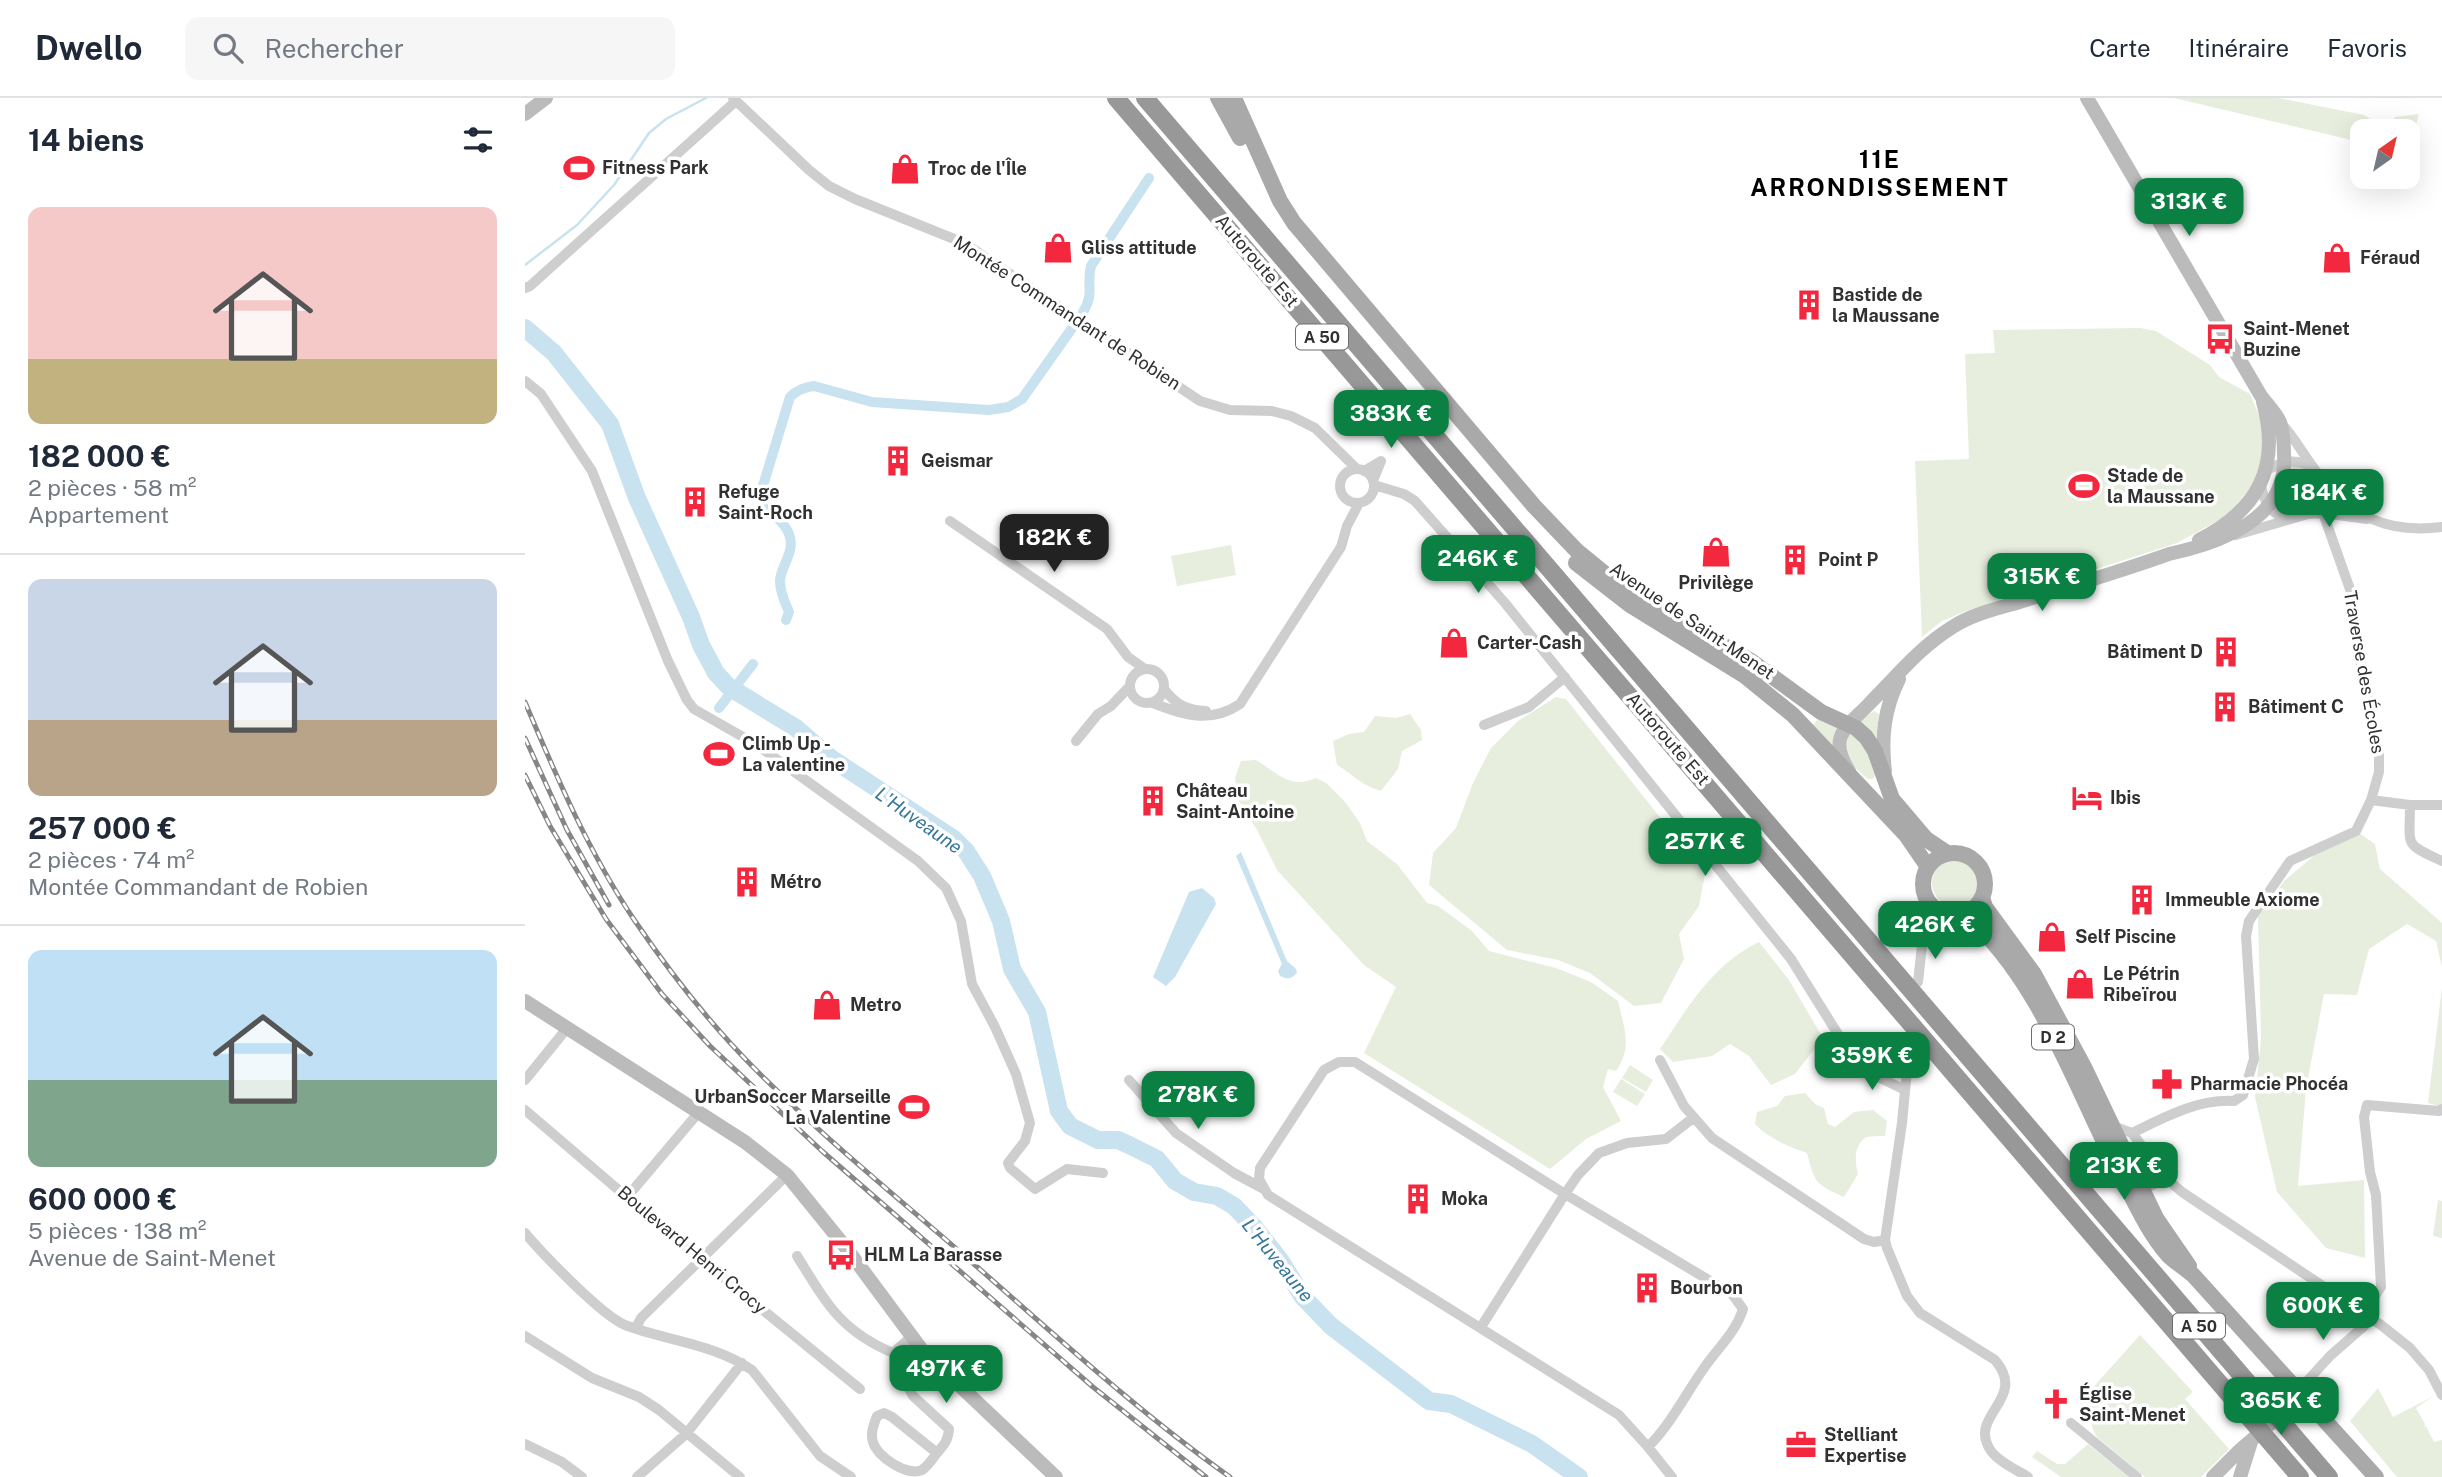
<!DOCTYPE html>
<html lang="fr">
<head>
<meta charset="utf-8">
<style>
	:root { --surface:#fff; --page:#f6f6f7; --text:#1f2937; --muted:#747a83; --line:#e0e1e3; --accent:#0b8043 }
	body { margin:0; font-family:"Public Sans",sans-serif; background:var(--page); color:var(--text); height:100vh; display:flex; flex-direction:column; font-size:26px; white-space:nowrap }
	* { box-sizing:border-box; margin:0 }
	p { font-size:23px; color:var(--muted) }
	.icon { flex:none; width:38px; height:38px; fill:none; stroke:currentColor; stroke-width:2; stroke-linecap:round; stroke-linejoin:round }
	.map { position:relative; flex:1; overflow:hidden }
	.details { display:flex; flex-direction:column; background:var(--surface); width:525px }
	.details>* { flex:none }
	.needle { width:46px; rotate:34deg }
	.tools { position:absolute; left:1825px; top:21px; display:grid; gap:14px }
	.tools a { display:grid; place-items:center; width:70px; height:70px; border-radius:14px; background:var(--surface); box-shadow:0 7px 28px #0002; font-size:35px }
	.price { position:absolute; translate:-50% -60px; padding:0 16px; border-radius:14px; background:var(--accent); color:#fff; font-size:23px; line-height:46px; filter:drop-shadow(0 2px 4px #0008) }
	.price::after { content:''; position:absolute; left:50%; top:42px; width:21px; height:16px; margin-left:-10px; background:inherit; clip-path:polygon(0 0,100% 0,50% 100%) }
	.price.active { background:#222; color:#fff }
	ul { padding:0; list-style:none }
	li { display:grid; align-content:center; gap:14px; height:371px; padding:0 28px }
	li+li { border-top:2px solid var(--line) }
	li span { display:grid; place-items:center; height:217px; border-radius:14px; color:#555 }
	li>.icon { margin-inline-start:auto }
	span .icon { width:126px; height:126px; fill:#fffc; stroke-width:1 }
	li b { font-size:30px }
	h2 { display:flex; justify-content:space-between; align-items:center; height:84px; padding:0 28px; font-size:30px }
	header { display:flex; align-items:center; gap:42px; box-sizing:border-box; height:98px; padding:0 35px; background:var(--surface); border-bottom:2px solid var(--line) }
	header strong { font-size:33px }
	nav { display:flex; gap:38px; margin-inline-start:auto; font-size:24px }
	.search { width:490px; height:63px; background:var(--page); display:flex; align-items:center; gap:18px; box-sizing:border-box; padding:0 24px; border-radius:14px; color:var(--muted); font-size:26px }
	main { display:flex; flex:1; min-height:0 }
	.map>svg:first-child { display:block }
	.green { fill:#e7eede }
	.water { fill:#c9e2ef }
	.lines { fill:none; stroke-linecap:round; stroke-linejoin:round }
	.stream { stroke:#c9e2ef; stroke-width:2.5 }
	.canal { stroke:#c9e2ef; stroke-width:10 }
	.river { stroke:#c9e2ef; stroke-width:18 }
	.street { stroke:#cecece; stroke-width:10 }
	.secondary { stroke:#bbb; stroke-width:14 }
	.primary { stroke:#a9a9a9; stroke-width:16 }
	.highway { stroke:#989898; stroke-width:18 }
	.rail-casing { stroke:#868686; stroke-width:5 }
	.rail { stroke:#fff; stroke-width:2.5; stroke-dasharray:8; stroke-linecap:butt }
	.labels { text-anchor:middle; stroke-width:7; stroke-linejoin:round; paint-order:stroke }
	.shield { fill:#fff; stroke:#6f6f6f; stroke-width:2 }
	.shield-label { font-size:16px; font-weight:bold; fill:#313131 }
	.poi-label { font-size:18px; font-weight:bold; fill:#313131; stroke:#fff; text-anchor:start }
	.street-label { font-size:18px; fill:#313131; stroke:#fff }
	.water-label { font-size:19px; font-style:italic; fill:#37779a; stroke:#fff }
	.district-label { font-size:24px; font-weight:bold; letter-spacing:2px; fill:#000; stroke:#fff }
</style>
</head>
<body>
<header>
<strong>Dwello</strong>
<div class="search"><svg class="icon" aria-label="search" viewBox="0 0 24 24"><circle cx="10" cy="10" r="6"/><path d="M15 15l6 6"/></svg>Rechercher</div>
<nav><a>Carte</a><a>Itinéraire</a><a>Favoris</a></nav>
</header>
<main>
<section class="details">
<h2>14 biens<svg class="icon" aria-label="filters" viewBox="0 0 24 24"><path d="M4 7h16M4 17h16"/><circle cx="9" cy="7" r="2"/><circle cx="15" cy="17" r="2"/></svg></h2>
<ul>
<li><span style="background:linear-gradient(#f6c9c9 70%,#c2b280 0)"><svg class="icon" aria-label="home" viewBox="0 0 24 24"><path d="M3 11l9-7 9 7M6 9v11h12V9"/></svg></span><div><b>182 000 €</b><p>2 pièces · 58 m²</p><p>Appartement</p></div></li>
<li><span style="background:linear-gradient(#c9d6e8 65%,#b9a48a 0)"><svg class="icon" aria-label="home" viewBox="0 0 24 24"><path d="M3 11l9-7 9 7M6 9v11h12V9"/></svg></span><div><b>257 000 €</b><p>2 pièces · 74 m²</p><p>Montée Commandant de Robien</p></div></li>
<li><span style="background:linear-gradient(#bfe0f5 60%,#7fa58c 0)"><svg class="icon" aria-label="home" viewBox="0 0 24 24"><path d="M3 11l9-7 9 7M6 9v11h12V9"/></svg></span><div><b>600 000 €</b><p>5 pièces · 138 m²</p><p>Avenue de Saint-Menet</p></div></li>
</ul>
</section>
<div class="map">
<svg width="1917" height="1379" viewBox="0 0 1917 1379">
	<rect width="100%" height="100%" fill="#fff"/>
	<path class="green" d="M1649,0H1753L1839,17L1864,32L1870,19L1894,16L1883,56V33H1838L1837,46L1835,44Z
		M1615,230L1631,233L1685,267L1694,279L1725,296L1736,322L1739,344L1732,381L1709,410L1694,422L1652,445L1441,513L1417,523L1397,539L1390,363L1444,361L1440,256L1470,255L1468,232Z
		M1770,368C1801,379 1792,412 1762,415L1751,406L1766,370Z
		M706,447L711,477L652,488L646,458Z
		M1031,599L1041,601L1180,776L1174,808L1154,836L1159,861L1136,905L1109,908L1065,875L1033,862L982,852L904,787L908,755L931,730L948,685L966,650L993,623Z
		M1349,613L1354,616L1351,642L1334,623Z
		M885,616L896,632L897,642L877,653L873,671L856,693C839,689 827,676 812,667L808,643L824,636L839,634L850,618L871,620Z
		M1293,621L1314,628L1309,650L1288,627Z
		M1324,633L1342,649L1351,677L1348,681H1343C1324,666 1319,657 1324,633Z
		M731,662C753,675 764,692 791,680L801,685L821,705L835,725L842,743L872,766L902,805L913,808L947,833L964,853L1031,870L1066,884L1093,903C1099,930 1108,949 1091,973L1083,971L1078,989L1096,1023L1061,1041L1025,1071L839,955L871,889L839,867L752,772L732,732L714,703L710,680L716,663Z
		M1834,735L1850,746L1855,771L1917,825V869L1911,843L1882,826L1844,851L1832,897L1799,896L1781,991L1773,1088L1839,1082L1840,1160L1801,1150L1752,1094L1730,999L1736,941L1733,818L1760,782L1791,756Z
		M1407 785a23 23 0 1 1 46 0a23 23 0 1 1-46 0Z
		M1234,844L1264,882L1298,940L1270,976L1246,987L1224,958L1205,946L1187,958L1148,964L1135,951C1162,910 1188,866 1234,844Z
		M1917,889V1009L1903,1005Z
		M1105,967L1128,982L1121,994L1097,980Z
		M1096,981L1120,996L1112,1008L1088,994Z
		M1280,995L1290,1006L1299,1010L1303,1026L1310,1029L1329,1014L1348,1012L1362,1023L1360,1038C1355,1038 1347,1038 1342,1039C1328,1046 1330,1065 1333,1076L1319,1099C1290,1086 1290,1085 1282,1055C1262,1048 1245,1041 1230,1026L1232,1014L1252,1008L1260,998Z
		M1913,1102L1917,1103V1140L1908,1138Z
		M1615,1237L1668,1294L1660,1301L1704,1351L1676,1379H1620L1572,1339C1562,1324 1573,1323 1554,1305Z
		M1853,1290L1868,1319L1909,1298L1891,1310L1900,1326L1899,1329L1901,1328L1909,1344L1917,1342V1379H1872L1825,1323Z
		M1563,1346L1604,1379H1536L1507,1359L1512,1353L1532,1366H1540Z"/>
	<path class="water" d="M716,754L762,863L771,871L772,875C766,881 763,882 755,878L753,873L757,866L711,758Z
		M677,790L689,800L691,806L650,879L641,888L628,879L664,794Z"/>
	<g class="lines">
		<path class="stream" d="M0,167L52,127L89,87L124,35L141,21L181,0"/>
		<path class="canal" d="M558,214C570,195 561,187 566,168L624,80
			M261,522L264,514C260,504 255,495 255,483C256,466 271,454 264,436C257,417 240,419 237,391L265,299C272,292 280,289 289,288L347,304L464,312L483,309L497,301L550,226
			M194,610L228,566"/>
		<path class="river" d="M0,230L29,255L85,326L112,400L166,519L176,547L191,575L204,589L271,630L307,661L429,741L441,753L457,778L476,823L487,871L512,914L534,1013L545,1028L573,1042H593L606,1048L632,1061L650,1083L669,1094L692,1098L709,1108L729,1129L755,1162L778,1199L806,1228L904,1303L926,1306L1007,1346L1054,1379"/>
		<path class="street" d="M208,0L284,72L304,88L330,101L439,145L675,303L705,312L747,313L766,318L790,330L832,371
			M0,190L5,188L211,3
			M0,283L16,296L67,373L143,563L162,602L169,611L232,647L393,763L421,790L436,823L447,886L470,929L491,976L505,1025L500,1043L483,1065L485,1070L510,1091L542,1071L578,1075
			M1756,325C1770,340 1779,358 1791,373C1825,418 1861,436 1917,429
			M815 388a17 17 0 1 1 34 0a17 17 0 1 1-34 0Z
			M839,373L856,363L848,383
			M1740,374C1756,362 1772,360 1788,370
			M849,387L879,396L890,403L980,505L1266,861L1326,957L1341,973L1380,992
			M1736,387C1739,404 1745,416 1763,421
			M1783,416C1794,403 1797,392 1792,375
			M425,423L582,531L603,559L620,571
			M1711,437L1783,416L1798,415L1842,421
			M605 588a17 17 0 1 1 34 0a17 17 0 1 1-34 0Z
			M639,591C651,607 662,612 681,613
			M628,605C658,617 685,626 715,606L816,449L822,428L834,405
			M959,627L1004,609L1040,579
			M551,643L573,616L586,608L605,588
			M1846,702L1885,707H1917
			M1885,707C1885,749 1878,745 1917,763
			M1398,837L1404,829L1422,816
			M1393,884L1402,802
			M1385,940L1377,1025L1360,1142L1362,1150L1382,1198L1395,1215L1470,1262C1504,1302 1441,1317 1466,1353C1474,1364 1492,1372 1503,1379
			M1135,962L1159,1008L1187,1040L1339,1141L1349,1144L1360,1142
			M814,964H830L1040,1096L1207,1196L1218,1211C1211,1234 1192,1251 1179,1270C1160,1297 1146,1326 1123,1349L1094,1317L743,1097L734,1081L735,1070L799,972Z
			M1335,966L1366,965L1382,960
			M0,982L43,929
			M604,982L651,1035L709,1075L737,1090
			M0,1012L152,1142L335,1291
			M1588,1028L1607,1035C1640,1019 1672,1001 1709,1003L1718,997L1729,961L1721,838L1724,823L1765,763L1831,733L1846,702L1854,674V657L1835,562L1827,497L1798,415
			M1607,1035L1642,1081L1657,1094L1856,1227L1885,1250L1904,1272L1917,1297
			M1613,1093L1642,1081
			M102,1099L174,1014
			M0,1135C18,1156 76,1217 100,1227C142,1243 190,1246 227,1272L295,1358L326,1379
			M272,1158C301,1204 314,1232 368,1255L386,1239
			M1838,1215L1856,1189L1851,1097L1845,1074L1839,1019L1842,1007L1914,1013L1917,1011
			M956,1229L1040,1096L1053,1077L1074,1055L1102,1045L1141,1041L1168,1020
			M111,1230L116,1220L262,1077
			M0,1238L67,1280L114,1299L134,1312L215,1379
			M368,1255L372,1269L388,1298L424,1331C423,1343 419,1347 412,1355C408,1360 403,1368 397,1372C383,1379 352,1359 348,1344C345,1335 349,1326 352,1318L359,1315L367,1319L412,1355
			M1773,1293L1805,1258L1847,1221
			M1546,1325L1612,1379
			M0,1346L37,1364L57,1379
			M1123,1349L1147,1379
			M112,1379L161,1336L217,1265"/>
		<path class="secondary" d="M0,16L21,0
			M1674,442C1733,412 1756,369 1738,304
			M1324,673C1302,638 1322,629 1344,606C1371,579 1394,550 1426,530C1448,515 1476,510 1501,502C1549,487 1597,473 1644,456C1695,445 1764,421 1759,356C1759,346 1758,334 1755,324C1751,315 1742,306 1736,298L1562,0
			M1360,673C1356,640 1359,611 1374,581
			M0,903L220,1044L262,1077L322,1151L397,1252L531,1379
			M1688,1379L1714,1353L1760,1313L1773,1293
			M1715,1379L1726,1344"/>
		<path class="primary" d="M693,0L715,40
			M709,0L755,103L769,125L1009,408L1052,453L1085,480L1122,505L1226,563L1296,614L1331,630L1341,639L1350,653L1367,701L1401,741L1422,755
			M1051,465L1105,507L1220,578L1268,617L1381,737L1403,769
			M1398 786a31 31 0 1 1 62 0a31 31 0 1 1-62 0Z
			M1457,799L1460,809L1509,876L1559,969L1631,1120L1664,1168
			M1439,815C1515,881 1549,987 1594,1074C1609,1102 1622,1133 1643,1157C1650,1164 1660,1170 1668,1177L1851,1379"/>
		<path class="highway" d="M591,0L1775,1379
			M620,0L1804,1379"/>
		<g class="rail-casing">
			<path id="rail" d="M0,604C32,680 64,755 110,823C146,876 186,927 231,972C298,1039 371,1098 442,1160C528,1235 612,1313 705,1379
				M0,640L42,732L84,807
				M0,677L25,728L81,821L137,896L185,948L297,1053L568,1289L681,1379"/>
		</g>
		<use href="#rail" class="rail"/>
	</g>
	<defs>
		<g id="stadium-bare" transform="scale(2.415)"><path d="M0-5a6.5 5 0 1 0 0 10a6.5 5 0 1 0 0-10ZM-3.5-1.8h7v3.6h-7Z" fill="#f3283e" stroke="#fff" stroke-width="2.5" paint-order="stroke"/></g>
		<g id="shop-bare" transform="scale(2.415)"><path d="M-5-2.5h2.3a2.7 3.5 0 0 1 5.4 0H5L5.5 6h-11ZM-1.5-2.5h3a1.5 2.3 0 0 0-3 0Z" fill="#f3283e" stroke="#fff" stroke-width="2.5" paint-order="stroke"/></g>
		<g id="building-bare" transform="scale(2.415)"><path d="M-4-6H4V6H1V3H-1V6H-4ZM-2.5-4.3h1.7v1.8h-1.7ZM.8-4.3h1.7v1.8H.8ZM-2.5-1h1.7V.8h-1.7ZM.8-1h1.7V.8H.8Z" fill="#f3283e" stroke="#fff" stroke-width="2.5" paint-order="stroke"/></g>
		<g id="bus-bare" transform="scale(2.415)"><path d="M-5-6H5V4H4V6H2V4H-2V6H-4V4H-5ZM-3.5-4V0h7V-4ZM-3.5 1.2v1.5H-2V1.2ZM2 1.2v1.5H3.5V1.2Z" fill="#f3283e" stroke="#fff" stroke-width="2.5" paint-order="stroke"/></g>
		<g id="hotel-bare" transform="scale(2.415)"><path d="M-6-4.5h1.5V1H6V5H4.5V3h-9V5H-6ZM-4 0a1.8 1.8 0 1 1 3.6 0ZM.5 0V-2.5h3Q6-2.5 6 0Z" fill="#f3283e" stroke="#fff" stroke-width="2.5" paint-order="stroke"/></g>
		<g id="pharmacy-bare" transform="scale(2.415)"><path d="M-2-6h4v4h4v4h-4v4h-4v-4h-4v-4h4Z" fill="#f3283e" stroke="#fff" stroke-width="2.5" paint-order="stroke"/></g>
		<g id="church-bare" transform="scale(2.415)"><path d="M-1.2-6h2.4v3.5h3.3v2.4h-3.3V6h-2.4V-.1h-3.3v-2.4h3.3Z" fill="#f3283e" stroke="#fff" stroke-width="2.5" paint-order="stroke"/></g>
		<g id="office-bare" transform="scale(2.415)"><path d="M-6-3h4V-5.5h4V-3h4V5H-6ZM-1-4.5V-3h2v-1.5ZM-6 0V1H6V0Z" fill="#f3283e" stroke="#fff" stroke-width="2.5" paint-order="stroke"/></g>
	</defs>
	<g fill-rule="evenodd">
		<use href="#stadium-bare" x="54" y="70"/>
		<use href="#shop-bare" x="380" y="71"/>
		<use href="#shop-bare" x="533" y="150"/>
		<use href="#shop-bare" x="1812" y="160"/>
		<use href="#building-bare" x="1284" y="207"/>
		<use href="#bus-bare" x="1695" y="241"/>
		<use href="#building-bare" x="373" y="363"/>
		<use href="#stadium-bare" x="1559" y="388"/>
		<use href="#building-bare" x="170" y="404"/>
		<use href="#shop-bare" x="1191" y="454"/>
		<use href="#building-bare" x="1270" y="462"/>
		<use href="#shop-bare" x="929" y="545"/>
		<use href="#building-bare" x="1701" y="554"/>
		<use href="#building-bare" x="1700" y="609"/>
		<use href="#stadium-bare" x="194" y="656"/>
		<use href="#hotel-bare" x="1562" y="700"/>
		<use href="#building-bare" x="628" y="703"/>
		<use href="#building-bare" x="222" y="784"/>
		<use href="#building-bare" x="1617" y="802"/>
		<use href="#shop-bare" x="1527" y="839"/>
		<use href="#shop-bare" x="1555" y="886"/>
		<use href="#shop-bare" x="302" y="907"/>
		<use href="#pharmacy-bare" x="1642" y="986"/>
		<use href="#stadium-bare" x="389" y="1009"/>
		<use href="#building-bare" x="893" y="1101"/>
		<use href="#bus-bare" x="316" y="1157"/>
		<use href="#building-bare" x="1122" y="1190"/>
		<use href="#church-bare" x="1531" y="1306"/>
		<use href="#office-bare" x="1276" y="1347"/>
	</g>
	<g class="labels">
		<g class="shield">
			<rect x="771" y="226.5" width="52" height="25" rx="5"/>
			<rect x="1507" y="926.5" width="42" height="25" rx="5"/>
			<rect x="1648" y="1215.5" width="52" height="25" rx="5"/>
		</g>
		<g class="shield-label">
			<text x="797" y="245">A 50</text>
			<text x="1528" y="945">D 2</text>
			<text x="1674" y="1234">A 50</text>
		</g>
		<g class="poi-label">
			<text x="77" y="76">Fitness Park</text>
			<text x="403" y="77">Troc de l'Île</text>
			<text x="556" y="156">Gliss attitude</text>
			<text x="1835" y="166">Féraud</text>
			<text x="1307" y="203">Bastide de<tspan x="1307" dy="21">la Maussane</tspan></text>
			<text x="1718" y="237">Saint-Menet<tspan x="1718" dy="21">Buzine</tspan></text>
			<text x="396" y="369">Geismar</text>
			<text x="1582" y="384">Stade de<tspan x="1582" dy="21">la Maussane</tspan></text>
			<text x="193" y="400">Refuge<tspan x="193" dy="21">Saint-Roch</tspan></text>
			<text x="1293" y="468">Point P</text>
			<text x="1191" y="491" text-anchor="middle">Privilège</text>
			<text x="952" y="551">Carter-Cash</text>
			<text x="1678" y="560" text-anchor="end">Bâtiment D</text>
			<text x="1723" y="615">Bâtiment C</text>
			<text x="217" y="652">Climb Up -<tspan x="217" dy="21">La valentine</tspan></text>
			<text x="651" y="699">Château<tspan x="651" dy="21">Saint-Antoine</tspan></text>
			<text x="1585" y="706">Ibis</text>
			<text x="245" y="790">Métro</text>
			<text x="1640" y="808">Immeuble Axiome</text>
			<text x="1550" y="845">Self Piscine</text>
			<text x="1578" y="882">Le Pétrin<tspan x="1578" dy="21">Ribeïrou</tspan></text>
			<text x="325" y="913">Metro</text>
			<text x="1665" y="992">Pharmacie Phocéa</text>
			<text x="366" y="1005" text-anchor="end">UrbanSoccer Marseille<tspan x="366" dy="21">La Valentine</tspan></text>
			<text x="916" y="1107">Moka</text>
			<text x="339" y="1163">HLM La Barasse</text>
			<text x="1145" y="1196">Bourbon</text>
			<text x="1554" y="1302">Église<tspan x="1554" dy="21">Saint-Menet</tspan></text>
			<text x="1299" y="1343">Stelliant<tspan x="1299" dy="21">Expertise</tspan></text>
		</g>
		<g class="street-label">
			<text transform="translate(732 163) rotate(49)" y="6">Autoroute Est</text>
			<text transform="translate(542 215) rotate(33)" y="6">Montée Commandant de Robien</text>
			<text transform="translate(1167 523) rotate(34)" y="6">Avenue de Saint-Menet</text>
			<text transform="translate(1839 574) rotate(80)" y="6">Traverse des Écoles</text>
			<text transform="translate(1143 641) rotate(49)" y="6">Autoroute Est</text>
			<text transform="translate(167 1152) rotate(40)" y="6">Boulevard Henri Crocy</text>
		</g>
		<g class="water-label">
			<text transform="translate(394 722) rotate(35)" y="7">L'Huveaune</text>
			<text transform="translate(753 1162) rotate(51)" y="7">L'Huveaune</text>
		</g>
		<g class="district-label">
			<text x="1355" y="70">11E<tspan x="1355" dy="28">ARRONDISSEMENT</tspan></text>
		</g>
	</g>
</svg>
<div class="tools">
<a><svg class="needle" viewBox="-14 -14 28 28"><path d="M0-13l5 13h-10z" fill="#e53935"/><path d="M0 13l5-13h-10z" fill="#747a83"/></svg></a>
</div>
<b class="price" style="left:1664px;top:140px">313K €</b>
<b class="price" style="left:866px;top:352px">383K €</b>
<b class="price" style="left:1804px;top:431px">184K €</b>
<b class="price active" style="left:529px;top:476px">182K €</b>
<b class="price" style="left:953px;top:497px">246K €</b>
<b class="price" style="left:1517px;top:515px">315K €</b>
<b class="price" style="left:1180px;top:780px">257K €</b>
<b class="price" style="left:1410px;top:863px">426K €</b>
<b class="price" style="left:1347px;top:994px">359K €</b>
<b class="price" style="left:673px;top:1033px">278K €</b>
<b class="price" style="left:1599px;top:1104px">213K €</b>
<b class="price" style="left:1798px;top:1244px">600K €</b>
<b class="price" style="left:421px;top:1307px">497K €</b>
<b class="price" style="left:1756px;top:1339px">365K €</b>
</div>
</main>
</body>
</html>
